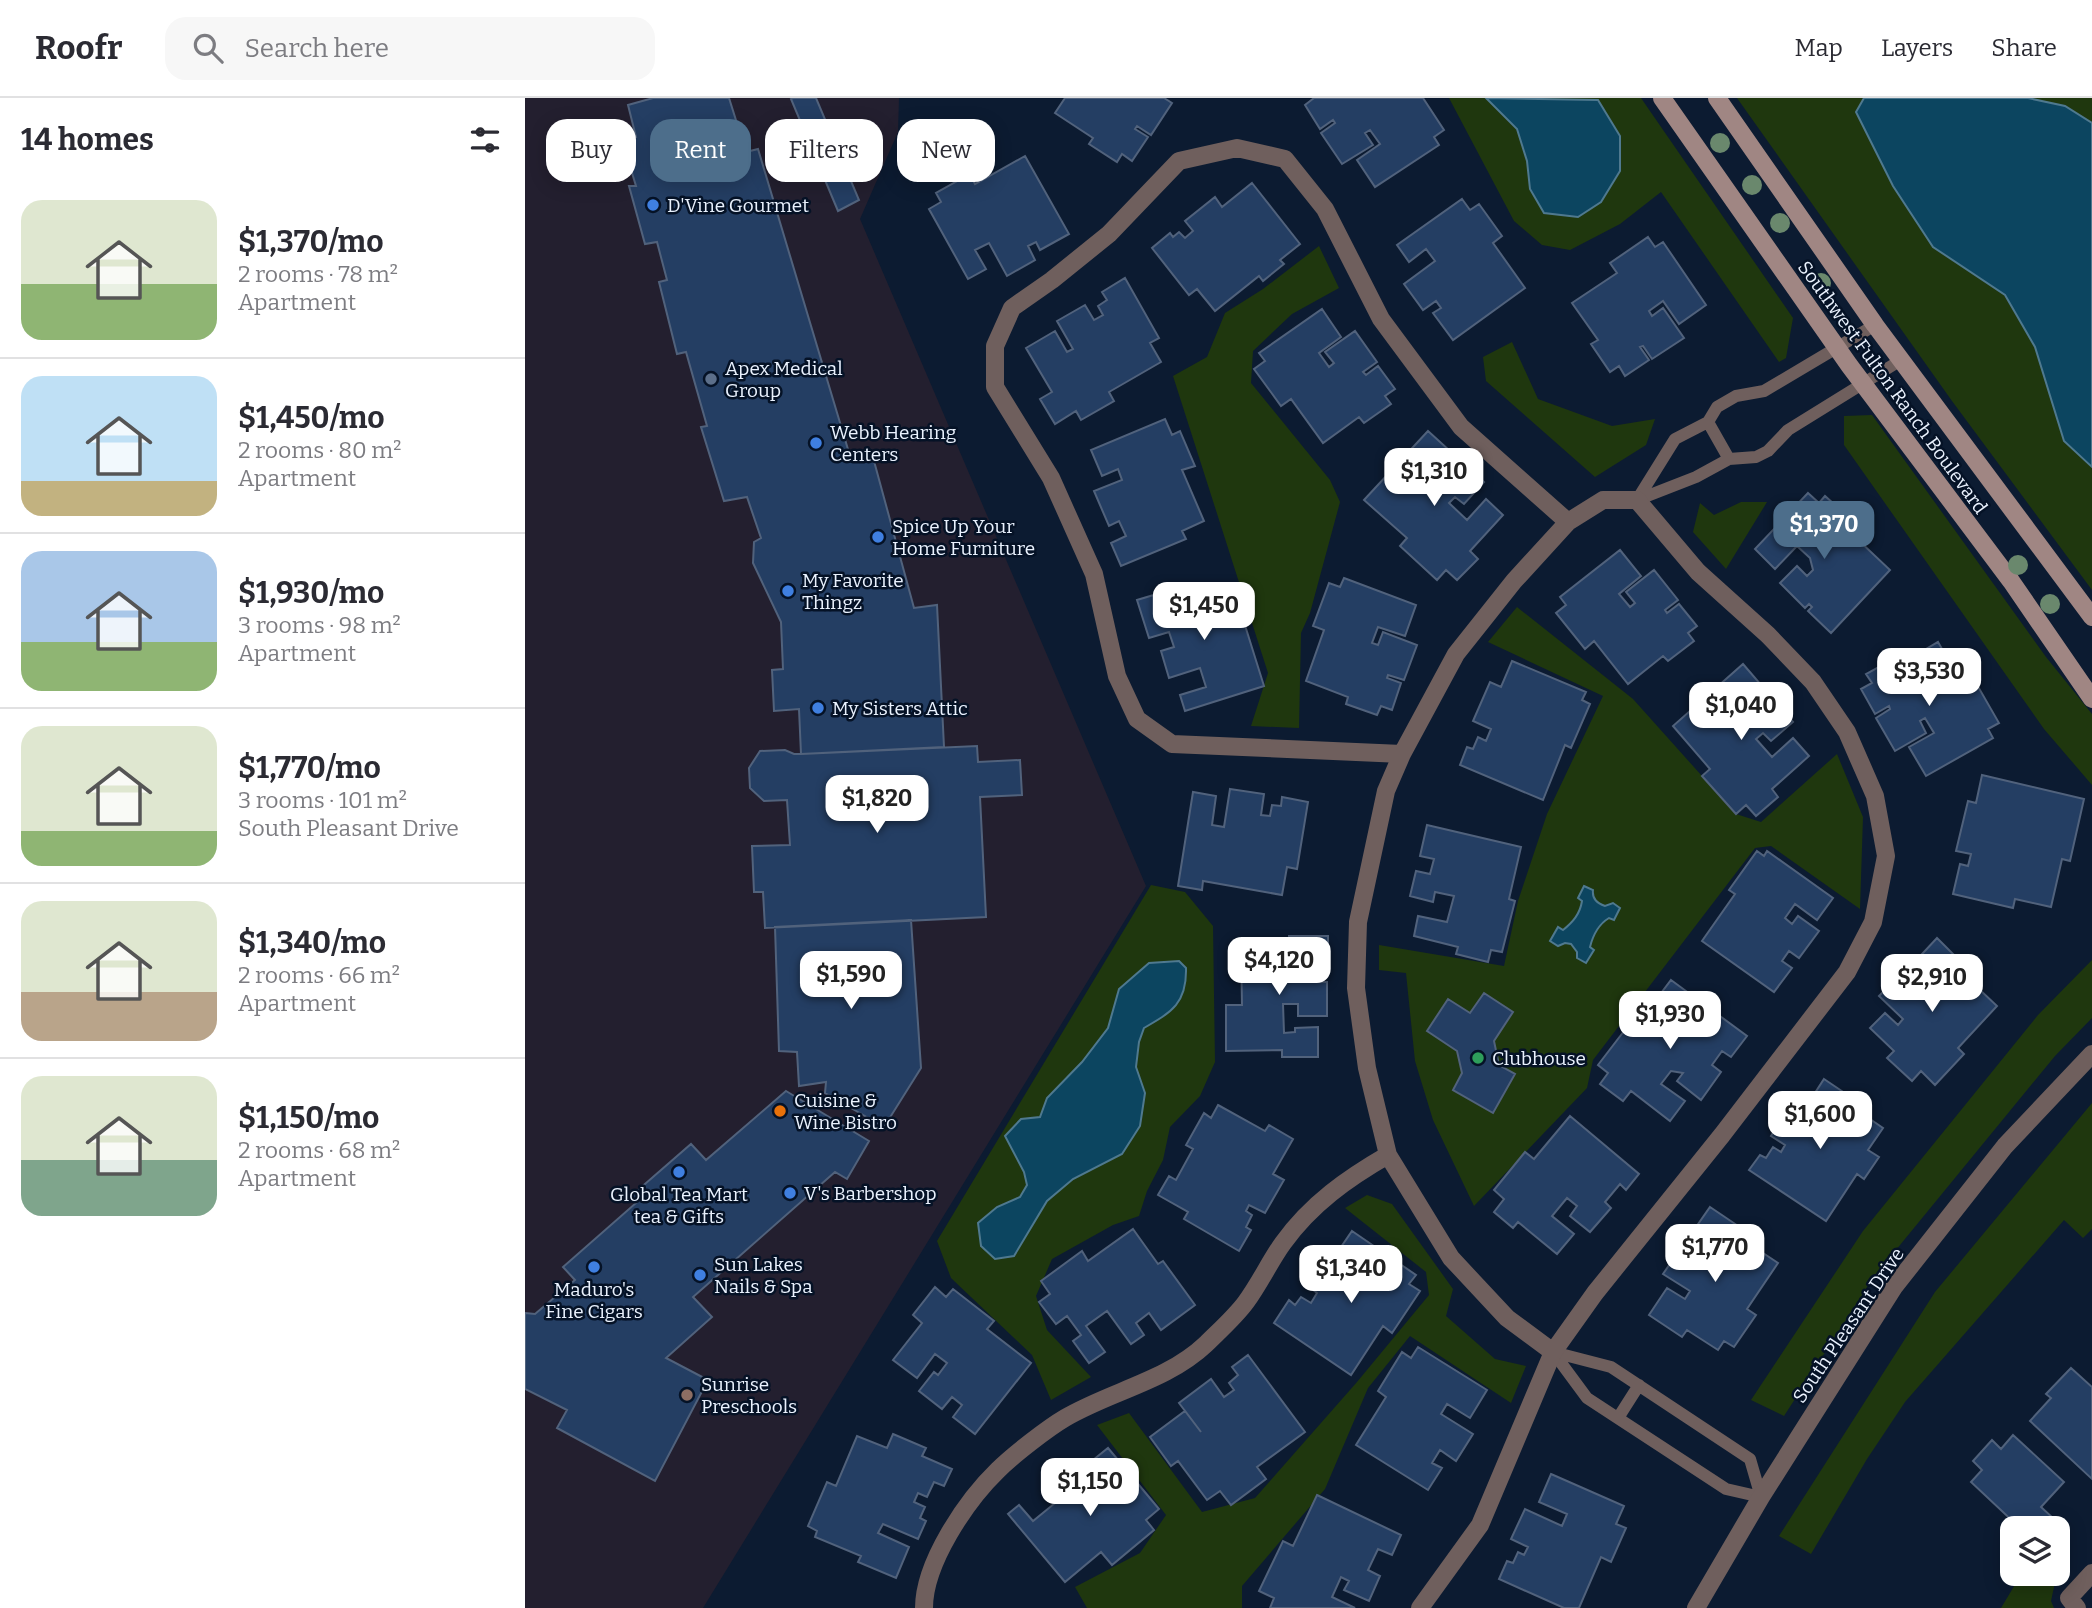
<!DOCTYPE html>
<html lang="en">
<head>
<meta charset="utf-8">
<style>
	:root { --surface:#fff; --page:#f7f7f7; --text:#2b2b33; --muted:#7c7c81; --line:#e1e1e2; --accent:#4d6e8b }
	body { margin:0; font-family:Bitter,serif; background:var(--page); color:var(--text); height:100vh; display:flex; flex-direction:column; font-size:26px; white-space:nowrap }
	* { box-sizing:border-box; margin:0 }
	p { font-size:23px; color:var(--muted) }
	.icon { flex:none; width:38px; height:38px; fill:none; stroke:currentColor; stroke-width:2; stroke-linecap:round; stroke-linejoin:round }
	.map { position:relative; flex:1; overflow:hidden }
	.side { display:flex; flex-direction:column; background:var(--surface); width:525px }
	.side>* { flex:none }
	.banner { position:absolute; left:21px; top:21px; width:665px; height:63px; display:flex; gap:14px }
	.fabs { position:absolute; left:1475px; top:1418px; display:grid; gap:14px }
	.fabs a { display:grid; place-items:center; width:70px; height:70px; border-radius:14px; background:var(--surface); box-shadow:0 4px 18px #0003; font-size:35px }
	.price { position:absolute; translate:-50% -60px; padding:0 16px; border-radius:14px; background:#fff; color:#222; font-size:23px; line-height:46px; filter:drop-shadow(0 2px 4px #0008) }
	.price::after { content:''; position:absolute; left:50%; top:42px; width:21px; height:16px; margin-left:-10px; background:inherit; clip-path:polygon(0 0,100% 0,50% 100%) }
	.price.selected { background:var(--accent); color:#fff }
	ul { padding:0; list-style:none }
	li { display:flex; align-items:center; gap:21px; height:175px; padding:0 21px }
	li+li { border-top:2px solid var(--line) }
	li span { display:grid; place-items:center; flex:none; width:196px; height:140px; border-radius:21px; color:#555 }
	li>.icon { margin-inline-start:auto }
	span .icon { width:84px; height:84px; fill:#fffc; stroke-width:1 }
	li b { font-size:30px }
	h2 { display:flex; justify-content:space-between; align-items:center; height:84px; padding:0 21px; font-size:30px }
	.chip { padding:0 24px; border-radius:21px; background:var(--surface); box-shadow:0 4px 18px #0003; font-size:24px; line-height:63px }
	.chip.selected { background:var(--accent); color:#fff }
	header { display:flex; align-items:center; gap:42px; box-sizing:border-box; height:98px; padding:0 35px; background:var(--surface); border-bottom:2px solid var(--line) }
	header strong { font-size:33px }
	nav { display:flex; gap:38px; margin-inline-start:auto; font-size:24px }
	.search { width:490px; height:63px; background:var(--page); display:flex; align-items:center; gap:18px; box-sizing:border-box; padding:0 24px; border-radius:21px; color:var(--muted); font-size:26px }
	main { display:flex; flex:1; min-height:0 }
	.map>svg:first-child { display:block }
	.commercial { fill:#231f2f }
	.green { fill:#1f370e }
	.water { fill:#0c4560; stroke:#4f798f; stroke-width:2 }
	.building { fill:#243e63; stroke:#51627c; stroke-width:2 }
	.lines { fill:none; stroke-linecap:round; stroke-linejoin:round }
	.lane { stroke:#6f5f5d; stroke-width:12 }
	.street { stroke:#6f5f5d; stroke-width:18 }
	.secondary { stroke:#a08683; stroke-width:18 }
	.tree { fill:#6a886d }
	.shop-dot { fill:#3f7fe0; stroke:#051226; stroke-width:2.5 }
	.service-dot { fill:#5c6f8a; stroke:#051226; stroke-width:2.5 }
	.leisure-dot { fill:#2e9e5b; stroke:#051226; stroke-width:2.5 }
	.food-dot { fill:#e8710a; stroke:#051226; stroke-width:2.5 }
	.education-dot { fill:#8d6e63; stroke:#051226; stroke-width:2.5 }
	.labels { text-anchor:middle; stroke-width:5; stroke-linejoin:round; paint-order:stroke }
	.poi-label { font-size:19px; fill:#eaf2fe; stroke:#051226; text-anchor:start }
	.street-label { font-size:19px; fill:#eaf2fe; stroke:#051226 }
</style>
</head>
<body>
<header>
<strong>Roofr</strong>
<div class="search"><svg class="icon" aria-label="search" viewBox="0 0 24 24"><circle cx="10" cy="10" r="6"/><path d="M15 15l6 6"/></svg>Search here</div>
<nav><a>Map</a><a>Layers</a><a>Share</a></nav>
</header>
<main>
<section class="side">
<h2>14 homes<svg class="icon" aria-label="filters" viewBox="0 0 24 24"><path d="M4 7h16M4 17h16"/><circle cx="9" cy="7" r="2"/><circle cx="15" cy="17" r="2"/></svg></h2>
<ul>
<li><span style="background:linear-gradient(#dfe7d0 60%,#8fb573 0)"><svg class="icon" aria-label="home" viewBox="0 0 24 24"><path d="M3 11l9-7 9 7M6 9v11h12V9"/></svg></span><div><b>$1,370/mo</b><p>2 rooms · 78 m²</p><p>Apartment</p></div></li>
<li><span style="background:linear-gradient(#bfe0f5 75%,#c2b280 0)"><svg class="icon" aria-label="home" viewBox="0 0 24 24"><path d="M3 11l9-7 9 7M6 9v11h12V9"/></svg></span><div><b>$1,450/mo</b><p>2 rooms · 80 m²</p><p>Apartment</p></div></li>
<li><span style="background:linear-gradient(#a9c7e8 65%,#8fb573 0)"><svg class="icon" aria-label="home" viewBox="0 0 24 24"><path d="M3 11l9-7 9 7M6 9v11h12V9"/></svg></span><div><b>$1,930/mo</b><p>3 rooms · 98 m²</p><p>Apartment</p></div></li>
<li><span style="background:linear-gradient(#dfe7d0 75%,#8fb573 0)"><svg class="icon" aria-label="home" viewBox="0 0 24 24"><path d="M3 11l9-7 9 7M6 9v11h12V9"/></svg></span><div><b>$1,770/mo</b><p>3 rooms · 101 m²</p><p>South Pleasant Drive</p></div></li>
<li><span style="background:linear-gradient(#dfe7d0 65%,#b9a48a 0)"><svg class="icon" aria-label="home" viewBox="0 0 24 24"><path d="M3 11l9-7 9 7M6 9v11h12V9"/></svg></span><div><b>$1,340/mo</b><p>2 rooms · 66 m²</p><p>Apartment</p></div></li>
<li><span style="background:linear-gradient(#dfe7d0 60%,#7fa58c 0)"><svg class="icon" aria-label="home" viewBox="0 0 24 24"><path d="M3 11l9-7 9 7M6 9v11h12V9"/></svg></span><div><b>$1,150/mo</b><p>2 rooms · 68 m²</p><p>Apartment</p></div></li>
</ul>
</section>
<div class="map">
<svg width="1567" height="1510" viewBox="0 0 1567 1510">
	<rect width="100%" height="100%" fill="#0c1b31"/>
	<path class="commercial" d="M0,0H374L373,34L335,121L621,788L178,1510H0Z"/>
	<path class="green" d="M924,0H1116L1268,220L1261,260L1254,264L1136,94L1095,126L1045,152L1017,147L989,123Z
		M1212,0H1339L1331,14L1368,88L1408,149L1479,197L1510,249L1539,343L1567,369V492L1427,303Z
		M1503,0H1567V25L1540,8Z
		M794,148L814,190L767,216L728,253L726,285L805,382L815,404L785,515L776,535L774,630L726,628L743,575L648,278L682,259L700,215L738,191Z
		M987,244L1013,301L1087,328L1130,321L1121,347L1070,379L961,283L958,259Z
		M1347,317L1521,559L1567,616V687L1519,631L1319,347V318Z
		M1216,404H1242L1201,471L1168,434L1175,405L1189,417Z
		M992,509L1108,601L1211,716L1236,724L1312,656L1338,719L1335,811L1246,748L1230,750L1068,962L1062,990L949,1108L908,1022L890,963L881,875L854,872V847L979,868L993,803L1022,716L1078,598L963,544Z
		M626,787L660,794L688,828L690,964L675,998L645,1029L638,1062L622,1093L614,1118L588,1127L527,1161L511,1198L522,1232L566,1279L526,1302L507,1257L426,1180L412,1143Z
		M1567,862V920L1530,958L1348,1180L1259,1318L1226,1302L1338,1133L1513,917Z
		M1567,1005V1131L1558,1140L1539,1122L1380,1304L1342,1361L1286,1456L1254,1438L1410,1194Z
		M842,1097L867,1106L928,1191L921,1218L970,1261L1001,1268L986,1305L885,1238L843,1290L800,1391L717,1488V1510H562L550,1489L615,1455L641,1417L572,1327L604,1315L677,1414L730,1400L832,1284L904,1197L901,1174L820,1110Z
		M1497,1475H1532L1526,1503L1529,1510H1476Z"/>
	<path class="water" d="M961,0L1073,2L1095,38V73L1076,104L1053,119L1019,115L1005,91L1002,63L992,31Z
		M1339,0H1503L1540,8L1567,25V369L1539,343L1510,249L1480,197L1408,149L1368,88L1331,14Z
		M1059,788L1068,792C1067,801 1072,805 1080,808L1088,805L1095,810L1089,822L1084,820C1074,826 1068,837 1065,849L1069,852L1061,865L1052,860V854L1046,846L1040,845L1033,848L1025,843L1033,829L1038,832C1048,824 1055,816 1057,803L1053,800Z
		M654,863L661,870C662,905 647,914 619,930L614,944L611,969L620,995L615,1028L597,1056L548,1081L522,1103L489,1158L470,1161L456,1148L453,1125L472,1109L495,1099L502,1087L499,1074L480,1038L496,1021L515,1019L522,1000L557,964L583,930L594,891L624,865Z"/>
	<path class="building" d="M128,0H204L221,54L233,51L325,358L346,352L389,510L412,507L419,649L276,656L274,611L249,613L247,572L258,571L256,524L228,465L229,444L236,440L222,399L199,403L176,329L182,328L161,254L152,256L134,184L142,182L132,144L120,146L104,88H111L97,42L111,39L103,7Z
		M268,0H291L334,102L313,113L266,1Z
		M540,0H639L647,5L626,37L612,28L610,31L623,39L607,63L597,56L592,64L564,46L568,40L530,15Z
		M789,0H898L919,32L909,39L914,47L850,89L832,62L855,46L845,32L840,35L848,47L817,66L796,35L810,25L808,22L795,31L780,7Z
		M500,58L544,136L515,152L511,144L503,148L510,162L482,178L464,145L450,152L461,171L443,181L404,111L416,104L411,95L445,76L450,86Z
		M727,85L775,146L755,162L759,166L738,183L734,178L690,213L672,191L664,197L627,150L645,135L648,139L654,134L660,140L668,133L660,123L690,99L697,109Z
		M937,101L945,112L954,106L977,138L968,145L1000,190L928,242L908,215L916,210L911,203L898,212L879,186L910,163L901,151L884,164L872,147Z
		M1123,139L1130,149L1138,144L1181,207L1154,226L1138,203L1124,213L1127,218L1138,210L1159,240L1127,261L1118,248L1115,249L1124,262L1100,278L1094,268L1085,274L1066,246L1073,242L1047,205L1092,175L1085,165Z
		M600,180L634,240L625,245L636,264L584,294L589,303L556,322L551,313L530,326L515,301L527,294L501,250L530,233L542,254L548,251L532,223L560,207L569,222L578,217L573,208L582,202L577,194Z
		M797,211L816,239L794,255L804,269L809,265L800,254L830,233L852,264L838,274L841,277L853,268L870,291L860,298L866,306L839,325L834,319L798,345L766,301L756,308L729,271L740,263L734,255Z
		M640,321L647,337L655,333L670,368L657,372L679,423L657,433L661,441L596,468L586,445L601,438L594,423L584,428L569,393L597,382L593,371L577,378L566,352Z
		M903,333L959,384L939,406L930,399L924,405L942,422L961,401L978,417L945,453L953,461L932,482L921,472L912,482L875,448L882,440L839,402Z
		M1283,395L1294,405L1300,398L1319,415L1312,422L1365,472L1306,535L1283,513L1287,509L1284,506L1280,510L1255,485L1272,468L1282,478L1288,472L1285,460L1272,448L1250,471L1230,451Z
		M1095,452L1116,478L1094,496L1105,509L1110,505L1101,494L1129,472L1153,502L1140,512L1142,515L1154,506L1172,528L1163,535L1169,543L1143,563L1138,558L1103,586L1069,543L1060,551L1031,515L1041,507L1035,499Z
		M819,480L891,507L880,538L853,529L847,545L853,547L858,534L892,547L879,582L863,577L862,580L876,585L867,612L856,608L852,617L821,606L823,599L781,583L799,532L788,528L804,485L815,489Z
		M662,487L667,501L708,489L739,588L660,613L655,597L681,589L675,570L644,580L636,553L649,549L644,534L624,540L612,502Z
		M1413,544L1440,591L1451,585L1474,625L1463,631L1468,640L1401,678L1384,649L1409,635L1400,620L1395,623L1401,635L1370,653L1351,620L1365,611L1364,608L1350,616L1336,591L1347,585L1341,576L1370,560L1374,567Z
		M987,563L1061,594L1057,602L1065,606L1046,650L1040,647L1018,702L935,667L942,649L948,651L953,639L961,643L966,631L948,623L965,584L976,589Z
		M1218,566L1268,624L1246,643L1238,635L1231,641L1247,659L1268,640L1284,658L1247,691L1253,699L1231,718L1221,707L1211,716L1177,678L1185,671L1148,628Z
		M452,648L453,664L495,662L497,697L455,699L461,819L240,830L238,794H229L227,748L265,747L262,702L239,703L225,690L224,670L235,653L260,652L269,656H276Z
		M1457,677L1559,701L1545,763L1537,761L1526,809L1490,801L1488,810L1428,796L1435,766L1443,768L1446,756L1431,753L1443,703L1451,705Z
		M705,691L739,696L736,717L745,718L747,707L756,708L757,699L783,704L772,771L762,769L757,797L678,783L677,792L653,788L668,694L691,698L687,727L699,729Z
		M902,727L996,749L984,801L990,803L977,854L966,852L963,864L931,856L933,849L889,838L893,818L922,824L929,798L910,794L908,804L885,798L891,773L905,776L909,761L895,758Z
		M1232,753L1239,758L1242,753L1308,800L1292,822L1270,806L1260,820L1267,826L1273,818L1294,833L1274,860L1264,853L1257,863L1267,870L1249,894L1177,843L1210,796L1204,792Z
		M386,822L396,970L359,1029L300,995L301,984L274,988L272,954L254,953L250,829Z
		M764,838H803V869H796V876H787V884H802V918H773V906H758L759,935L770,934V930L793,929V959H757V952L701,953V907H717L716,849L764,848Z
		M1412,840L1441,869L1436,874L1472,908L1433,950L1439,956L1410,987L1396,973L1387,983L1362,960L1369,953L1345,930L1360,915L1373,927L1378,921L1354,898L1380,871L1390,881L1394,877L1385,869Z
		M1146,882L1222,938L1206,959L1197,953L1187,967L1196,974L1176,1002L1152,983L1158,975L1146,973L1136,986L1160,1003L1145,1023L1106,993L1098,1003L1075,986L1083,975L1073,967L1106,924L1112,927Z
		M959,895L988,914L969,943L974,967L990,976L968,1015L928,992L937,975L932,953L902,933L923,901L945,915Z
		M1299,981L1330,1002L1326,1008L1358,1030L1343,1052L1354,1059L1339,1081L1332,1076L1301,1123L1224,1072L1235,1057L1241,1060L1248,1049L1256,1054L1260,1047L1246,1038L1266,1007L1277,1015Z
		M261,993L344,1043L322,1081L310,1074L168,1199L187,1219L141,1260L183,1282L130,1383L32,1330L42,1312L0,1291V1215L10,1216L50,1182L38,1169L111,1105L105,1099L166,1046L181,1062Z
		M693,1007L740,1033L744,1027L768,1041L748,1076L759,1082L740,1115L724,1107L721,1113L727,1117L721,1129L726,1132L714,1153L659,1121L663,1114L633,1097L644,1078L651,1082L668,1051L661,1047L679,1015L686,1020Z
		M1045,1018L1114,1076L1101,1092L1095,1086L1080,1104L1086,1110L1065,1134L1045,1118L1052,1108L1042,1100L1027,1118L1049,1136L1032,1156L993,1124L988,1130L969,1114L979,1101L969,1092L1000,1054L1009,1061Z
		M1185,1109L1219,1132L1214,1139L1253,1165L1222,1211L1231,1217L1209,1249L1199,1243L1193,1252L1162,1232L1157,1239L1124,1217L1142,1190L1160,1201L1165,1193L1138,1176L1158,1147L1166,1154L1177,1137L1169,1132Z
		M608,1131L633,1166L638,1163L670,1207L636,1232L624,1215L611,1225L619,1237L606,1246L582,1213L561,1228L580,1254L564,1265L548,1243L556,1237L542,1218L531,1226L514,1204L525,1196L516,1183L557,1153L563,1163Z
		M827,1133L891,1177L884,1186L895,1193L867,1235L858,1228L826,1277L749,1225L764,1202L770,1207L776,1199L786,1205L792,1195L782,1187L797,1164L822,1180L832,1164L814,1152Z
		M410,1189L421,1199L428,1191L469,1223L462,1231L506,1265L450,1336L428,1319L437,1307L427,1299L417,1311L394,1293L409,1274L413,1277L422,1265L410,1256L392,1280L368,1262L397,1225L388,1217Z
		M893,1249L962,1292L945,1320L922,1306L916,1316L948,1336L931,1363L915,1352L907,1365L917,1370L903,1392L831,1347L861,1299L853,1293L877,1254L886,1260Z
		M723,1257L780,1334L732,1369L741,1381L706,1407L695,1393L682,1402L653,1363L646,1368L625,1339L660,1313L676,1334L654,1305L686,1281L699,1299L709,1292L704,1285L713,1277L707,1269Z
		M1546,1270L1567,1289V1381L1505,1323L1526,1300L1521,1296Z
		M368,1336L401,1350L397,1358L427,1371L419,1388L409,1384L402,1399L393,1395L389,1404L400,1409L395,1420L401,1423L393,1441L358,1426L353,1435L384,1449L371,1480L333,1464L336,1458L290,1439L292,1433L283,1428L302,1384L311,1388L332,1338L362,1350Z
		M1488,1337L1539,1384L1516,1409L1529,1421L1521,1430H1495L1446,1384L1457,1372L1448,1363L1467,1342L1476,1351Z
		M583,1350L634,1411L621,1422L629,1432L587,1467L576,1454L540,1484L483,1416L494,1407L508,1423L535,1401L523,1388L545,1370L566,1395L580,1385L563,1366Z
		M1026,1376L1099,1408L1091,1426L1101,1430L1086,1464L1076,1459L1054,1510H1039L974,1481L982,1463L988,1465L993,1454L999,1457L1003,1449L986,1441L1000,1411L1037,1428L1042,1416L1014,1404Z
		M792,1397L876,1437L867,1457L853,1451L843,1472L855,1478L844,1503L819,1492L824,1483L816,1479L807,1499L830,1510H745L749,1500L734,1493L758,1443L768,1448Z"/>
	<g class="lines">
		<path class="lane" d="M1350,227L1239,293L1211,298L1192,309L1183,324L1150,341L1112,402L1171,379L1204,361L1231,359L1243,353L1263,332L1376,262
			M1183,324L1204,361
			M1028,1254L1086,1269L1225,1361L1236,1399L1201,1391L1062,1300Z
			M1093,1320L1114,1287"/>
		<path class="street" d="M877,656L647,646L612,621L592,578L569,476L526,380L470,289V248L487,210L527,182L584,136L654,63L712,50L760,61L800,111L856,221L936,329L1043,424
			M399,1510C399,1465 441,1403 473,1372C488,1357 523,1330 540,1320C586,1293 642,1283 681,1246C694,1233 710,1219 721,1204C735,1185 745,1163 758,1145C786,1106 823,1080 863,1057
			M895,1510L955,1427L1028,1254L1070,1195L1197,1037L1322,874L1348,824L1361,758L1350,698L1322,634L1288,584L1243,537L1173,474L1112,402H1078L1043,424L989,483L931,556L877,656L861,693L833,824L831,890L842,970L863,1057L926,1160L982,1220L1028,1254
			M1171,1510L1236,1399L1369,1189L1480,1048L1567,956
			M1552,1510L1544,1500L1567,1475"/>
		<path class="secondary" d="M1137,0L1324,267L1486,483L1567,601
			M1192,0L1350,227L1567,519"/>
	</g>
	<g class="tree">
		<circle cx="1195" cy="45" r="10"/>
		<circle cx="1227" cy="87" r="10"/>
		<circle cx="1255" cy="125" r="10"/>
		<circle cx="1296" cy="185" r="10"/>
		<circle cx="1493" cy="467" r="10"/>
		<circle cx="1525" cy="506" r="10"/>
	</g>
	<g class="shop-dot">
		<circle cx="128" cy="107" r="7"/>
		<circle cx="291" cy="345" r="7"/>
		<circle cx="353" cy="439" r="7"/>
		<circle cx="263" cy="493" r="7"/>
		<circle cx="293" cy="610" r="7"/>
		<circle cx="154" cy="1074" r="7"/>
		<circle cx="265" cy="1095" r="7"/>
		<circle cx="69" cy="1169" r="7"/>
		<circle cx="175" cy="1177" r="7"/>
	</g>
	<circle class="service-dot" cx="186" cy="281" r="7"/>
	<circle class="leisure-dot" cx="953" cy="960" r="7"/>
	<circle class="food-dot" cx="255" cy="1013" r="7"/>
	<circle class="education-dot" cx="162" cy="1297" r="7"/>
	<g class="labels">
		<g class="poi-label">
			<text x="142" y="114">D'Vine Gourmet</text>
			<text x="200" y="277">Apex Medical<tspan x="200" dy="22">Group</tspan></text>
			<text x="305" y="341">Webb Hearing<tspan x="305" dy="22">Centers</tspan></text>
			<text x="367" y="435">Spice Up Your<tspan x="367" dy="22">Home Furniture</tspan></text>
			<text x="277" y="489">My Favorite<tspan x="277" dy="22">Thingz</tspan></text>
			<text x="307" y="617">My Sisters Attic</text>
			<text x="967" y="967">Clubhouse</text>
			<text x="269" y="1009">Cuisine &amp;<tspan x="269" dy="22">Wine Bistro</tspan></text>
			<text x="279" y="1102">V's Barbershop</text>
			<text x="154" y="1103" text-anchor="middle">Global Tea Mart<tspan x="154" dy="22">tea &amp; Gifts</tspan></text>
			<text x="189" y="1173">Sun Lakes<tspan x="189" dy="22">Nails &amp; Spa</tspan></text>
			<text x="69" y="1198" text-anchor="middle">Maduro's<tspan x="69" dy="22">Fine Cigars</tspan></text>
			<text x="176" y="1293">Sunrise<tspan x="176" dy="22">Preschools</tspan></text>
		</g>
		<g class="street-label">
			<text transform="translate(1368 289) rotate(54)" y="7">Southwest Fulton Ranch Boulevard</text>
			<text transform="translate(1323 1227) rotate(-56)" y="7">South Pleasant Drive</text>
		</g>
	</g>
</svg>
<div class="fabs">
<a><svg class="icon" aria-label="layers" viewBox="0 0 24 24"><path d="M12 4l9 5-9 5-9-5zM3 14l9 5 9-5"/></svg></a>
</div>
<b class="price" style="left:909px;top:410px">$1,310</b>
<b class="price selected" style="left:1299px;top:463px">$1,370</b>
<b class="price" style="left:679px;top:544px">$1,450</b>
<b class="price" style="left:1404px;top:610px">$3,530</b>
<b class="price" style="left:1216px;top:644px">$1,040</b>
<b class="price" style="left:352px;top:737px">$1,820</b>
<b class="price" style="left:754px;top:899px">$4,120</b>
<b class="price" style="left:326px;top:913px">$1,590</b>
<b class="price" style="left:1407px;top:916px">$2,910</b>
<b class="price" style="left:1145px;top:953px">$1,930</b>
<b class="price" style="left:1295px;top:1053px">$1,600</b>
<b class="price" style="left:1190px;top:1186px">$1,770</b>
<b class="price" style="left:826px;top:1207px">$1,340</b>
<b class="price" style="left:565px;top:1420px">$1,150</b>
<div class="banner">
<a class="chip">Buy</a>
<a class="chip selected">Rent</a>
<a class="chip">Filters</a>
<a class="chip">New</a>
</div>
</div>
</main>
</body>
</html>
